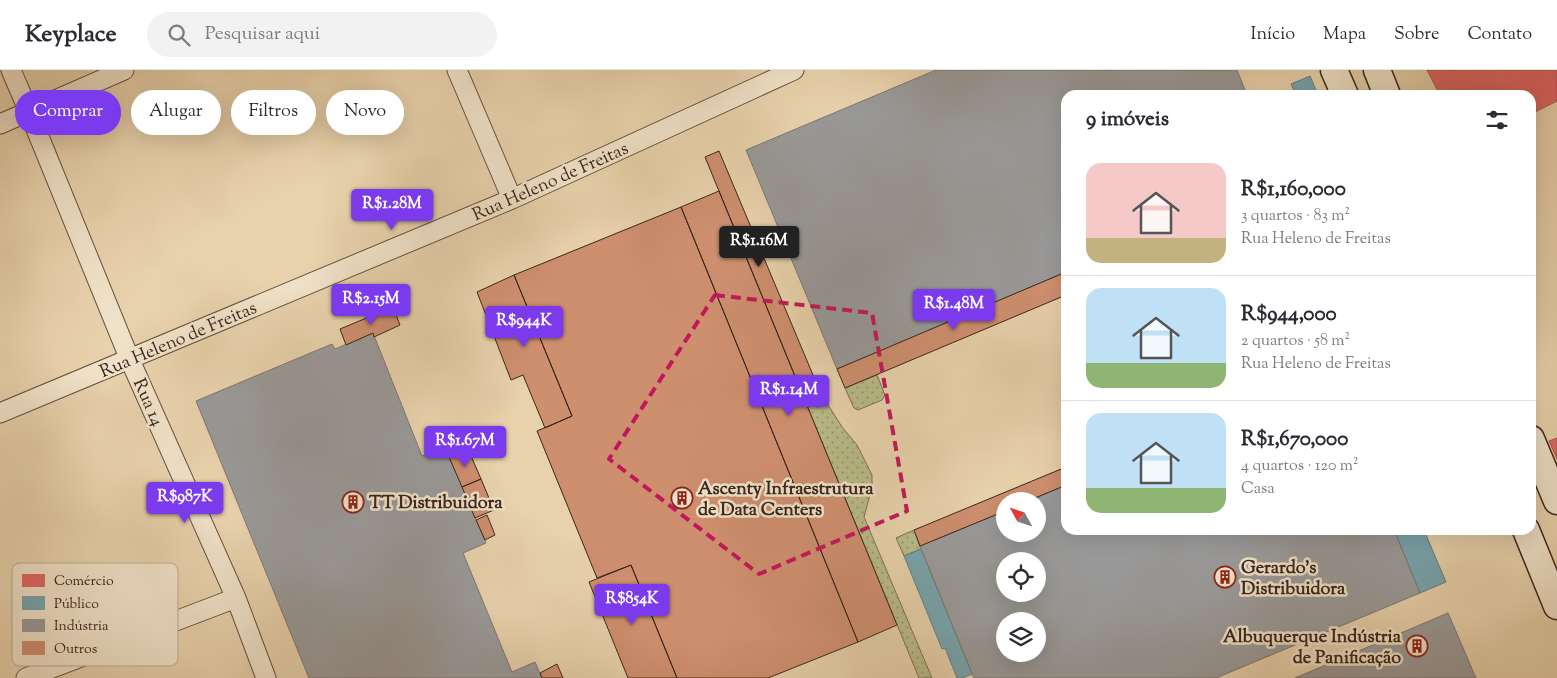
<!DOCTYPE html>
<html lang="pt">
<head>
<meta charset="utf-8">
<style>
	:root { --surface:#fff; --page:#f2f2f3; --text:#2b2b33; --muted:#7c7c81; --line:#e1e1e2; --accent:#7c3aed }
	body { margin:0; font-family:"Sorts Mill Goudy",serif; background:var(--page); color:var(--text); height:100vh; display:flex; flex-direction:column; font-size:19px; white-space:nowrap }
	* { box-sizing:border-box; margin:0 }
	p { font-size:16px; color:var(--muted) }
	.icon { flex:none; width:28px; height:28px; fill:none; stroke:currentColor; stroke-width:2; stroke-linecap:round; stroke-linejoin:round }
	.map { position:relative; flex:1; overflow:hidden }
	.side { position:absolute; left:1061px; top:20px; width:475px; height:445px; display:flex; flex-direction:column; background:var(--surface); border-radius:15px; box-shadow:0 5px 20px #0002 }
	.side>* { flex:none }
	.hud { position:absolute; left:15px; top:20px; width:475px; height:45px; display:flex; gap:10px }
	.needle { width:32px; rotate:310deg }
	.controls { position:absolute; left:996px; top:422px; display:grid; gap:10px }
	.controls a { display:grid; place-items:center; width:50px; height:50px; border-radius:50%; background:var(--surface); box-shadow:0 5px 20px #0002; font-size:25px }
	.price { position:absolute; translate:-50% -42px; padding:0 11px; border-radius:5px; background:var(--accent); color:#fff; font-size:16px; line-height:32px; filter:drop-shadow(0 1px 2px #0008) }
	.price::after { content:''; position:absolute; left:50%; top:30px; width:15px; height:11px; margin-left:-8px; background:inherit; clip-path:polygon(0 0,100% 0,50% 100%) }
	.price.current { background:#222; color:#fff }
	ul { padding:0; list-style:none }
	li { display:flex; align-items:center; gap:15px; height:125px; padding:0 25px }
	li+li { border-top:1px solid var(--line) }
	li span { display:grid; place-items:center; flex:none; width:140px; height:100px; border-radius:15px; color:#555 }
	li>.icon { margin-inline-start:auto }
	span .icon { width:60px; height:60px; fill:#fffc; stroke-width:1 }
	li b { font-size:21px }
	h2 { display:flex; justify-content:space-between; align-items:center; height:60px; padding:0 25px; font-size:21px }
	.tag { padding:0 18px; border-radius:22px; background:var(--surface); box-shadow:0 5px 20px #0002; font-size:18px; line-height:45px }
	.tag.current { background:var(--accent); color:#fff }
	header { display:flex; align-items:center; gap:30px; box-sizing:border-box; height:70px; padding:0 25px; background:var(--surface); border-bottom:1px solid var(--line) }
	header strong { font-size:24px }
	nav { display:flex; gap:28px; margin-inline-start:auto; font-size:18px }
	.search { width:350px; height:45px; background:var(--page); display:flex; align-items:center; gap:12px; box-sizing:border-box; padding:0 18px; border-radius:28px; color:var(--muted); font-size:19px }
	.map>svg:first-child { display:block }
	.grass { fill:url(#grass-dots); stroke:#7a7052 }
	.shops { fill:#e06666; stroke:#ae5350 }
	.public { fill:#76a5af; stroke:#647f83 }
	.industry { fill:#999; stroke:#7d7674; fill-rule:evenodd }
	.building { fill:#ce8f6f; stroke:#3b261c }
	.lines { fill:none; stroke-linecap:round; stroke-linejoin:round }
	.street-casing { stroke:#665140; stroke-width:21 }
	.secondary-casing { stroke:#3b261c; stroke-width:29 }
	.street { stroke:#f0e2c9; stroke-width:19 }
	.secondary { stroke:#f0e2c9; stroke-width:26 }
	.marked { fill:none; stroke:#c2185b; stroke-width:4; stroke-dasharray:10 6; stroke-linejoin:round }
	.labels { text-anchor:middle; stroke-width:5; stroke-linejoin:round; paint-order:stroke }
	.street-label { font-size:18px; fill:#3b261c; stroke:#f0e2c9 }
	.poi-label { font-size:18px; font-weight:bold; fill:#3b261c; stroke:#f0e2c9; text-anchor:start }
	.key { fill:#f0e2c9; stroke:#baaa95; stroke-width:1 }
	.key-label { font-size:14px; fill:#3b261c }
</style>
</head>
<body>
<header>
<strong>Keyplace</strong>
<div class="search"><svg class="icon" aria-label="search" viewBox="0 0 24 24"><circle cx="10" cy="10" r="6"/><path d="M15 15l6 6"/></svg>Pesquisar aqui</div>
<nav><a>Início</a><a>Mapa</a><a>Sobre</a><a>Contato</a></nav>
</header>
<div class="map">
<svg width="1557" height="608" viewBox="0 0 1557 608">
	<defs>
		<pattern id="grass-dots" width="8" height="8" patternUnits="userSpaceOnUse" patternTransform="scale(1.25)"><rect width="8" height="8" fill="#b8bb88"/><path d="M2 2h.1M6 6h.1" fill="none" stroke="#97986e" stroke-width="1.8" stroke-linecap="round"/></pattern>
	</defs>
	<rect width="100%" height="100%" fill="#e8d2ac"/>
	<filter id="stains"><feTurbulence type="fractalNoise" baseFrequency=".004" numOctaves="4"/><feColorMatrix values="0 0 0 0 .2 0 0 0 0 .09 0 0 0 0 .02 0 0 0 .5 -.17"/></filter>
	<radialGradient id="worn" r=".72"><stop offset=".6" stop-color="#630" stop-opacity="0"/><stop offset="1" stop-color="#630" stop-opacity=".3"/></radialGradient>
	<path class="grass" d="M877,305L885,325L882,330L858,340L854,338L845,318Z
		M819,316L825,330L842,357L857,375L872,405V417L864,447L932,608H919L802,323Z
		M914,460L921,479L904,486L896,468Z"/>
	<path class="shops" d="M1427,0H1557V31L1531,44V25H1440Z
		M1557,368V389L1549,371Z"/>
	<path class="public" d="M1310,6L1318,25H1296L1291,14Z
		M1400,460H1424L1446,512L1420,523L1395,462Z
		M921,479L972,604L962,608H957L945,578L942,579L904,486Z"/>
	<path class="industry" d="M936,0H1237L1247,25H1066V202L837,299L746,80Z
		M373,263L422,386L445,377L486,473L463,483L512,602L535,592L542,608H309L196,331L332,274L335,279Z
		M1066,415V460H1394L1420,523L1216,608H974L920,476L1005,441V464H1038V431H1028ZM1005,491H1038V524H1005ZM1005,551H1038V584H1005Z
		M1448,543L1476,608H1295Z"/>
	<path class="building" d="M719,81L813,305L797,311L705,87Z
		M719,121L897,555L858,572L681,137Z
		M681,137L858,572L768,608H677L631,495L597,508L537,361L572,346L514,205Z
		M1066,202V225L845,318L837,299Z
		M514,205L572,346L545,358L523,305L511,310L477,222Z
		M393,237L400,255L374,267L373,263L346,275L340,259Z
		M468,379L481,409L462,417L449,387Z
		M1066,397V415L1028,431H1005V441L920,476L914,460Z
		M481,409L494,440L475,448L462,417Z
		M487,445L495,465L485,470L476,450Z
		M631,495L677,608H628L589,512Z
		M557,594L563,608H542L540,603Z"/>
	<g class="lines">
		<g class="street-casing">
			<path id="street" d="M11,0L29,42L130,290L236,528L266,608
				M457,0L512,129
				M0,54L124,0
				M0,343L512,129L794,0
				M26,608L236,528"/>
		</g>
		<g class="secondary-casing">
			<path id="secondary" d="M1334,0L1345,25
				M1377,0L1387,25
				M1531,369L1557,431
				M1526,460L1557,536"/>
		</g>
		<use href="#street" class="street"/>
		<use href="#secondary" class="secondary"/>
	</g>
	<path class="marked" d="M715,225L872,243L907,441L759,504L609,389Z"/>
	<defs>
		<g id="building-ring" transform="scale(1.125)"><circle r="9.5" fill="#f0e2c9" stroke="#8f2418" stroke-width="1.5"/><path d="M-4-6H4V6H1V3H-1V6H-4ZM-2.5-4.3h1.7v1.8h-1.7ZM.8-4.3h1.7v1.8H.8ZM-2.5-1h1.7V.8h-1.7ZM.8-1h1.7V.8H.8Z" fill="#8f2418"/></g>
	</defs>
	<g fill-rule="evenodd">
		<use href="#building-ring" x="682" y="428"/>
		<use href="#building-ring" x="353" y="432"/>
		<use href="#building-ring" x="1225" y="507"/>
		<use href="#building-ring" x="1417" y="576"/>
	</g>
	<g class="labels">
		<g class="street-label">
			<text transform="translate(550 111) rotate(-24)" y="6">Rua Heleno de Freitas</text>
			<text transform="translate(178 269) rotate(-23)" y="6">Rua Heleno de Freitas</text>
			<text transform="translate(149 332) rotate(66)" y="6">Rua 14</text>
		</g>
		<g class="poi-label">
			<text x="698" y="424">Ascenty Infraestrutura<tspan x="698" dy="21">de Data Centers</tspan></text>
			<text x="369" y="438">TT Distribuidora</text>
			<text x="1241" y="503">Gerardo's<tspan x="1241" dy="21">Distribuidora</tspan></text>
			<text x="1401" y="572" text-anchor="end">Albuquerque Indústria<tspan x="1401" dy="21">de Panificação</tspan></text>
		</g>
	</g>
	<rect x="12" y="493" width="166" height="103" rx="8" class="key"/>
	<rect x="22" y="504" width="23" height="13" fill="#e06666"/>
	<rect x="22" y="526" width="23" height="14" fill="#76a5af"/>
	<rect x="22" y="549" width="23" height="13" fill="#999"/>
	<rect x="22" y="571" width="23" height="14" fill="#ce8f6f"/>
	<g class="key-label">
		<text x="54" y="515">Comércio</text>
		<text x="54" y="538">Público</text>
		<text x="54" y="560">Indústria</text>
		<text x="54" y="583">Outros</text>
	</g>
	<rect width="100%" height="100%" filter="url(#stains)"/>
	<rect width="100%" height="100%" fill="url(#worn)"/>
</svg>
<div class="controls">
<a><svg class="needle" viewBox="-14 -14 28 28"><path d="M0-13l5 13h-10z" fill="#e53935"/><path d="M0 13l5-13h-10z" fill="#7c7c81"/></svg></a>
<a><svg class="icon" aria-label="locate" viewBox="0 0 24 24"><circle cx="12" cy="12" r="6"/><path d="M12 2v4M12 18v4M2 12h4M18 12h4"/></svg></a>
<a><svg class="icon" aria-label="layers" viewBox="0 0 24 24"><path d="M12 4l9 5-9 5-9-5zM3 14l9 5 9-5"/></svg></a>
</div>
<b class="price" style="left:392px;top:161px">R$1.28M</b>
<b class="price current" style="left:759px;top:198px">R$1.16M</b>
<b class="price" style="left:371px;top:256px">R$2.15M</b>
<b class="price" style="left:954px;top:261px">R$1.48M</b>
<b class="price" style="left:524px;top:278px">R$944K</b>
<b class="price" style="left:789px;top:347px">R$1.14M</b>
<b class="price" style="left:465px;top:398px">R$1.67M</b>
<b class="price" style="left:185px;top:454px">R$987K</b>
<b class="price" style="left:632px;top:556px">R$854K</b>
<div class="hud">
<a class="tag current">Comprar</a>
<a class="tag">Alugar</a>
<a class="tag">Filtros</a>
<a class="tag">Novo</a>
</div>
<section class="side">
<h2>9 imóveis<svg class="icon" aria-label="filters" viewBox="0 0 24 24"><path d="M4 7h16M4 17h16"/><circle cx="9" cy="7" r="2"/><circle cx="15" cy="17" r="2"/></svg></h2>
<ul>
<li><span style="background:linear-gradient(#f6c9c9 75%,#c2b280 0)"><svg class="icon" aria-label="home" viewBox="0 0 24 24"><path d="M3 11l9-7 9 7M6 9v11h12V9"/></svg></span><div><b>R$1,160,000</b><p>3 quartos · 83 m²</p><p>Rua Heleno de Freitas</p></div></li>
<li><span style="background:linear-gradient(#bfe0f5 75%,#8fb573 0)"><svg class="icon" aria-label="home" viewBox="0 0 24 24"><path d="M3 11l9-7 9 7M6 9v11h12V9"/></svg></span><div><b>R$944,000</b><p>2 quartos · 58 m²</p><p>Rua Heleno de Freitas</p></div></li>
<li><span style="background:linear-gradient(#bfe0f5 75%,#8fb573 0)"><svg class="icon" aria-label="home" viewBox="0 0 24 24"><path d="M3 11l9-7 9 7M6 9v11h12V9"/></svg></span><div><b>R$1,670,000</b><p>4 quartos · 120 m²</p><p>Casa</p></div></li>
</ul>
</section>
</div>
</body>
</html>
